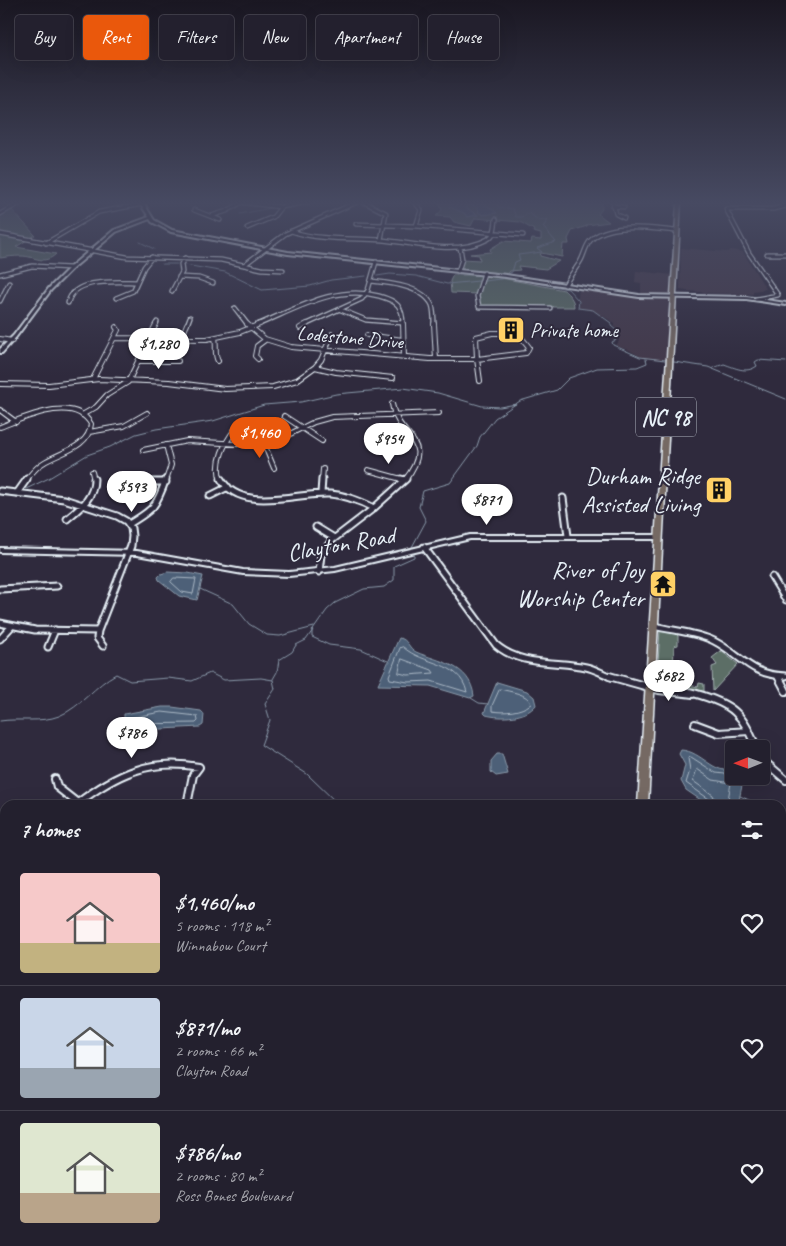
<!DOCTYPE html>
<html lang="en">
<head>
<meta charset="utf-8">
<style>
	:root { --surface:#23202e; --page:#2b2836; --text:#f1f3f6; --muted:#a3a3aa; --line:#403e4a; --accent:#ea580c }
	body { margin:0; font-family:Caveat,sans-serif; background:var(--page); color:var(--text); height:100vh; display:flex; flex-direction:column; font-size:19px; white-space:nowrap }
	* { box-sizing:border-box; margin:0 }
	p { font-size:16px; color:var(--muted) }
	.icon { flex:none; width:28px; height:28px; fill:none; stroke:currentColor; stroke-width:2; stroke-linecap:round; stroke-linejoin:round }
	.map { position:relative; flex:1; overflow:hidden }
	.panel { position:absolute; left:0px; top:800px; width:786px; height:446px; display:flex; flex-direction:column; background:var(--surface); border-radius:15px 15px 0 0; box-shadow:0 5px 20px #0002,0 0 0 1px var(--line) }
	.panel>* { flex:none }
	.guide { position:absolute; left:15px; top:15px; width:500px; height:45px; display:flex; gap:10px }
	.needle { width:32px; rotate:269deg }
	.buttons { position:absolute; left:725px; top:740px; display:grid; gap:10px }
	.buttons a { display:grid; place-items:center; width:45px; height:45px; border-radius:5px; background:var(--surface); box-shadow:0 5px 20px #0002,0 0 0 1px var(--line); font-size:25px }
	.price { position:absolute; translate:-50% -42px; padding:0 11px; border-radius:18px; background:#fff; color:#222; font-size:16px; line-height:32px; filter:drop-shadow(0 1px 2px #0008) }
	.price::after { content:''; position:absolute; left:50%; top:30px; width:15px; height:11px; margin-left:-8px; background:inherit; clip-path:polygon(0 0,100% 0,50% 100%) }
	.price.active { background:var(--accent); color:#fff }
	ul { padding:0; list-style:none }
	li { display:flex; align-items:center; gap:15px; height:125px; padding:0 20px }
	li+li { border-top:1px solid var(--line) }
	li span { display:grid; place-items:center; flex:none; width:140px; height:100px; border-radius:5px; color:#555 }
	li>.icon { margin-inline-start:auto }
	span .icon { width:60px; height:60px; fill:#fffc; stroke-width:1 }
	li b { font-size:21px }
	h2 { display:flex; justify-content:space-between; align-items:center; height:60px; padding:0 20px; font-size:21px }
	.pill { padding:0 18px; border-radius:5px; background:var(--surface); box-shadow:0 5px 20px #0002,0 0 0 1px var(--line); font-size:18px; line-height:45px }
	.pill.active { background:var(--accent); color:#fff }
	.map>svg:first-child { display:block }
	.built { fill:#433949 }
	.green { fill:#5b6e66; stroke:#a2b0af }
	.water { fill:#4d6178; stroke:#8b9bab }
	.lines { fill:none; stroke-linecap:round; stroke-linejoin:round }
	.shore { stroke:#aab7c5; stroke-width:1 }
	.stream-far1 { stroke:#8b9bab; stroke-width:1 }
	.stream { stroke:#8b9bab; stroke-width:2 }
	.minor-far4-casing { stroke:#e8f1f8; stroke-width:5.5 }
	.minor-far3-casing { stroke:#e8f1f8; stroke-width:6 }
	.minor-far2-casing { stroke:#e8f1f8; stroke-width:9 }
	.minor-far1-casing { stroke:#e8f1f8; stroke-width:10 }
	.minor-casing { stroke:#e8f1f8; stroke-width:11 }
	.tertiary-casing { stroke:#e8f1f8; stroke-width:4 }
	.trunk-casing { stroke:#e8f1f8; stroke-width:3 }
	.minor-far4 { stroke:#2f2a3d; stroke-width:3 }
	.minor-far3 { stroke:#2f2a3d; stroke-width:4 }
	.minor-far2 { stroke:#2f2a3d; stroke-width:5 }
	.minor-far1 { stroke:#2f2a3d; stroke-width:6 }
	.minor { stroke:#2f2a3d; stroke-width:8 }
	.tertiary { fill:#2f2a3d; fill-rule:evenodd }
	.trunk { fill:#756964; fill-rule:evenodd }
	.labels { text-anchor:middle; stroke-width:4; stroke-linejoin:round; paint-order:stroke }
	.far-poi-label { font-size:20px; fill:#e8f1f8; stroke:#2f2a3d; text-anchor:start }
	.far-street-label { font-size:20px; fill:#e8f1f8; stroke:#2f2a3d }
	.shield { fill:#2f2a3d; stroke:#b0b5c0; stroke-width:1 }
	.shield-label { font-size:22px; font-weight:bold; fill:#e8f1f8 }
	.poi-label { font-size:24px; fill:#e8f1f8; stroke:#2f2a3d; text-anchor:end }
	.street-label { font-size:24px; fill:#e8f1f8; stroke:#2f2a3d }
</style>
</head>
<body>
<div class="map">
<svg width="786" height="1246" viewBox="0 0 786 1246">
	<rect width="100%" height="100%" fill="#2f2a3d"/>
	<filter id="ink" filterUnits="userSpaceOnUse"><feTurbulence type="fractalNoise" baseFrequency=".02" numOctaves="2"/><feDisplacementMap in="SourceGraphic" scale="10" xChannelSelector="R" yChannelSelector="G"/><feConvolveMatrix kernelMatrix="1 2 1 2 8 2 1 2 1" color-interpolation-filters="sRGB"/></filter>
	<g filter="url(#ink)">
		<path class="built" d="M681,248L727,252L731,250L743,252L766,289L753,291V294L709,293L680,290Z
			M636,271L672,275L670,294L641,295V283L635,282Z
			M579,288L638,297L669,298L666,360L643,358L629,350L616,346L619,341V332L615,327V323L593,310L578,308L580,303L578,298Z"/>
		<path class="green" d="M439,202H602V209L598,214L609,222L587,225V226L572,231L568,239L569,244H563L562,257L541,253L540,256L559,261L546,269L518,266L520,270L510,271L506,276L459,271L463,259L480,260L479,255L470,254L491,252L490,249L503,241L531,243L532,239L541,240V234L533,232L534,230L520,222L475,218L471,226L454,222L450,217L436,216L442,210Z
			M12,210L35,235L16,247L56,254C43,266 36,256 21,256C14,256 7,257 0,258V212Z
			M453,275H485L564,290C569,295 574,299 574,307H479L478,294L451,293L450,281Z
			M660,630L676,633L678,636V645L674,646L673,676L681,678L680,683L698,687L699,683L704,684V692L698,693L657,680Z
			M721,651L738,664L713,691L712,667L717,665L712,658Z"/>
		<path class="water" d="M453,202C475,202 480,199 497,213L483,215L478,212L479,210C476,206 471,203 466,206V208L478,215L467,217L464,213L449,207Z
			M167,572L188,573L203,576L197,600L179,596L159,580L158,577L161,574Z
			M399,638C408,639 408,648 416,652C439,662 470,664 474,696L470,698L430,686L378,685Z
			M497,682L527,691L534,697L536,705C526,718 501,719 486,715L484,713Z
			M162,707H172L201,711L204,714L203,725L200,727L124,731V714Z
			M681,750C702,751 714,776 734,769V776H744L738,805H708L686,790L681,781L685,765L679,754Z
			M497,754H502L508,774L496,776L491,772V761Z"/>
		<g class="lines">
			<path class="shore" d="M174,578L196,579L193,594L182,592L171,582Z
				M403,647C424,666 459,660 467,692L431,681L408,682L390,679L389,676L400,648Z
				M402,659L432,670L434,673L408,675L399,673Z
				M500,689C510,692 528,693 531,704C520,712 505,713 492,711V706Z
				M162,712L197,716L198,721L196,723L129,724L131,718Z
				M710,805L709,799L686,783L690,770L688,758L691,757L716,773L734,775
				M717,805L713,795L693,781L697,769L713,780L731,783L727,805"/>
			<path class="stream-far1" d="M495,202L499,207L513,209L516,217H522L529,213L538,220H548L543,227L556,242L537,248L542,252L518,255L520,260L515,262L512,272L508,274L510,278L568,289L579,301L578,308L593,310L611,323V326L617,331L616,340L612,342L613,345L640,357L665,360
				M277,206L286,202
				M240,214L271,208
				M140,242L154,249
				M162,264H177
				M185,265L225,272L262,290L310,286L331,280L366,276
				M377,276L390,274L416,276L447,284L479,281
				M484,281L508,278
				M674,362L708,367L786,399
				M713,368L724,364C736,368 746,374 757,366L755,362L758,360L786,362
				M26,489L49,478L87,455L110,447L136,434L156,429L213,421L264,405L301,402L336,394L403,388L438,393L482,406L500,407L516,404
				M412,547L426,521L419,507L423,491L450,483L477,446L480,437L495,418L520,401L557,390L569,378L597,368L637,367L647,363L646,359
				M200,589L233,604L249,624L267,635L280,636L314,627
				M312,631V637L329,645L361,649L390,662
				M273,679L277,672L279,660L292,652L296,645L306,640L327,610L335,603L364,589L384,587L394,580V566L414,557V554
				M273,680L275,689L265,704L270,720L261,745L307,774L339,805
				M471,698L479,703L488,704
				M0,721C19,718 41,723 59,716C81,707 95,685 116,674L130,681L168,678L192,681L210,673L224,680L261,678L273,680
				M740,796L760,805
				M781,821L786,826"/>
			<path class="stream" d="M781,1104L786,1106
				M249,1246L252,1241"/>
			<g class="minor-far4-casing">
				<path id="minor-far4" d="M239,202L281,207L308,202
					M364,202L386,213L381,240
					M415,202L421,210L416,226
					M613,202L616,214L624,218
					M776,202L786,206
					M613,206L624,207
					M194,210L220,220
					M0,214L22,202
					M211,216L227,211L242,202
					M356,224L416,226L523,235
					M247,228L273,217L281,207
					M291,231C321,241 351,238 382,240C415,243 457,256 488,239C495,235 495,227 496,219
					M0,234L127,257L221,260L262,269L283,270
					M46,243L99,212L143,204
					M767,254H786
					M244,265L285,234L357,202
					M458,271L462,259L460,247
					M484,273L477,296L479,307L550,308
					M0,274L32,266L71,268
					M179,277L199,278L213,283
					M371,281C389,283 423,286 432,305C434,311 434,319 434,325
					M565,285C569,277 575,270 580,262C584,256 585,247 590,241C608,221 653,229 677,231
					M172,291L182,272L181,264L185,258
					M116,298L133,291L144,267L152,257
					M756,299L778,295L749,253L726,209H773L786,206
					M0,301L9,283
					M68,303C73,277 118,282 137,282
					M235,308L248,325
					M341,310L366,320L403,323
					M156,325L157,322
					M187,325L190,317
					M257,325C296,309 336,284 379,296C397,301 403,306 403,325
					M305,325L362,299L368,290L376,262"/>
			</g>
			<g class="minor-far3-casing">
				<path id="minor-far3" d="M247,324L265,339L291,347L430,359H477
					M403,324L404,357
					M434,324L436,359
					M300,328L307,324
					M505,333L521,337L529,347L526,353L477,359L476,337L492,333Z
					M367,335L403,340
					M114,338L207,339L240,332L260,324
					M215,338C217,345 214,355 218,361
					M0,339L12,341
					M181,339L187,324
					M258,359L255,356L257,346L265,340
					M477,359L480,381
					M139,361H178
					M315,367L336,372L393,378
					M93,379L118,330L116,327
					M0,384L49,385L99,379L169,382L225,389L273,387L297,380L315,367L321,360L332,334
					M392,404C398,440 437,439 405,480
					M0,410L16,422
					M82,415L96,407L107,395L128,382L156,324
					M284,416L322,441
					M0,427C24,418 74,394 91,424C89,448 60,452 43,463C36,467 31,474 26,480
					M89,432L124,426L147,413
					M371,441L387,442L412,438
					M264,444L274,468
					M143,450L187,441L258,445L282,438L314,422L332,417L439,413
					M368,470L405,480
					M92,472L94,480
					M166,480L171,465L166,445
					M221,480C214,463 225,442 236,428
					M322,480L323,469"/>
			</g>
			<g class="minor-far2-casing">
				<path id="minor-far2" d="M221,479C241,514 298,492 330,494C346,495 360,501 374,508
					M401,479L405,480
					M140,482H166
					M0,491L64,499L117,516L126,521L131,528L132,536L131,546L98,631L97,638L103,646
					M17,493L27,479
					M321,493L322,479
					M210,496L228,487
					M563,498L568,536
					M67,519C80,508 94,498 94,479
					M129,524C154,509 156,507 166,479
					M316,527L334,538
					M424,547L496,645C520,666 556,661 586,667C595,669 603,674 612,677
					M319,572L321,555L331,541L374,508L406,479
					M772,577L786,600
					M0,589L57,586
					M0,623L35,630L98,631
					M654,626C674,631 696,632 714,641C743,656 749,675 786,676
					M0,639L11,627
					M48,647L55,630"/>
			</g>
			<g class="minor-far1-casing">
				<path id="minor-far1" d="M609,676L659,690L693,694
					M778,676L786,691
					M650,686C672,686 719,697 735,712C746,722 751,736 757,749
					M695,724L719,733L749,731
					M761,756L766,763L786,780
					M55,779L57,787L80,805
					M78,803C116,774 150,758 199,767L193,775L187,805"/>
			</g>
			<g class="minor-casing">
				<path id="minor" d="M781,1010L786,1011
					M0,1075H5
					M781,1190H786
					M461,1246L462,1241"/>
			</g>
			<g class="tertiary-casing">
				<path id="tertiary" d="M139,202H143L154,220L172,230L288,252L506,275L639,295L746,297L786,303V305L746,299L639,297L506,277L288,254L171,232L152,222L150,219L116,232L72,269L51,290L16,337L2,353H0V349L14,335L49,288L70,267L114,230L149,217Z
					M470,535H659L662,537L659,539H470L335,571L289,576L243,574L137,555L0,552V548L137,551L243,570L289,572L335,567Z
					M0,881L5,883V892L0,890Z
					M5,929V949L3,955L0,956V936L2,930Z"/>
			</g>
			<g class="trunk-casing">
				<path id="trunk" d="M677,202H681L648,805H638Z
					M609,1241H621V1246H609Z"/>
			</g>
			<use href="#minor-far4" class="minor-far4"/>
			<use href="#minor-far3" class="minor-far3"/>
			<use href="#minor-far2" class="minor-far2"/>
			<use href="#minor-far1" class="minor-far1"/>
			<use href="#minor" class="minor"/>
			<use href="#tertiary" class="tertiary"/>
			<use href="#trunk" class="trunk"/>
		</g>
	</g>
	<linearGradient id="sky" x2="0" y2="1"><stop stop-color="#1a1722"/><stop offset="0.54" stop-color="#474a62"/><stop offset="1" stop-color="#474a62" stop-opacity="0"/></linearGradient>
	<rect width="786" height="376" fill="url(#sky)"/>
	<defs>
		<g id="building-square" transform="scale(1.4375)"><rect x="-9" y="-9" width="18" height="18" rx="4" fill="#ffd166" stroke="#2f2a3d"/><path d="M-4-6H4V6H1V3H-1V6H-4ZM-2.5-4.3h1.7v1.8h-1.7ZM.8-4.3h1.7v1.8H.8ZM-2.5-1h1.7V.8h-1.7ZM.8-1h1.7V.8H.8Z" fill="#111"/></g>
		<g id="temple-square" transform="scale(1.4375)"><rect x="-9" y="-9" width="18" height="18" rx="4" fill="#ffd166" stroke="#2f2a3d"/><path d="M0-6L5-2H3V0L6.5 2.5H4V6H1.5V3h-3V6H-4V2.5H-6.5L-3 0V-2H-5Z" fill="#111"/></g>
	</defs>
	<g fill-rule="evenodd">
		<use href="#building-square" x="511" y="330"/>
		<use href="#building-square" x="719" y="490"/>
		<use href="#temple-square" x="663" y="584"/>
	</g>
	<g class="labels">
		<g class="far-poi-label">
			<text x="530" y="337">Private home</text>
		</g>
		<g class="far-street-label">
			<text transform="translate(350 337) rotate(5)" y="7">Lodestone Drive</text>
		</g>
		<rect class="shield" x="636" y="397.5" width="60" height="39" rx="4"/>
		<g class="shield-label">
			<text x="666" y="425">NC 98</text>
		</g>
		<g class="poi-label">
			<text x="700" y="484">Durham Ridge<tspan x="700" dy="28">Assisted Living</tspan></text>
			<text x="644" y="578">River of Joy<tspan x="644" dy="28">Worship Center</tspan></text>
		</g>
		<g class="street-label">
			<text transform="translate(341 544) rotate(-10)" y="8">Clayton Road</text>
		</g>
	</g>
</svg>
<div class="buttons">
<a><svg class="needle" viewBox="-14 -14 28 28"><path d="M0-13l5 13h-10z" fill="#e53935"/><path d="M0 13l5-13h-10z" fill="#a3a3aa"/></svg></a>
</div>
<b class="price" style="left:159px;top:370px">$1,280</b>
<b class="price active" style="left:260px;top:459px">$1,460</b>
<b class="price" style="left:389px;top:465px">$954</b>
<b class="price" style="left:132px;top:513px">$593</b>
<b class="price" style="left:487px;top:526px">$871</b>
<b class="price" style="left:669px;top:702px">$682</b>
<b class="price" style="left:132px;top:759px">$786</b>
<div class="guide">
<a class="pill">Buy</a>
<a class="pill active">Rent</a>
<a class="pill">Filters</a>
<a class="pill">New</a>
<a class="pill">Apartment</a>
<a class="pill">House</a>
</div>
<section class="panel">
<h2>7 homes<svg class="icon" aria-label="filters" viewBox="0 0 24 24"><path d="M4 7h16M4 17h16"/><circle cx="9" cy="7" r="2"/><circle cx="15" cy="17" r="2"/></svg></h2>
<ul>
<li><span style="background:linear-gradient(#f6c9c9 70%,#c2b280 0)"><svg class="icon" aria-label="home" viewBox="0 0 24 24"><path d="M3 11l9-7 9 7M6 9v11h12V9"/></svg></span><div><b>$1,460/mo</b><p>5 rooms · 118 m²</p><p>Winnabow Court</p></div><svg class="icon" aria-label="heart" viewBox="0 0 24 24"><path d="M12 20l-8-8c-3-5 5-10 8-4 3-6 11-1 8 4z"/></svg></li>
<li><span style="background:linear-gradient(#c9d6e8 70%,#9aa5b1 0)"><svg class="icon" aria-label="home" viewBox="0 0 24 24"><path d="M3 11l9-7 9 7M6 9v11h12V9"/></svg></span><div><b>$871/mo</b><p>2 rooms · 66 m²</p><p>Clayton Road</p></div><svg class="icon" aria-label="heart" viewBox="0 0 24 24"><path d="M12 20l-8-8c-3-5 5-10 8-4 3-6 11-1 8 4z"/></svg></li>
<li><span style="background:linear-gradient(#dfe7d0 70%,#b9a48a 0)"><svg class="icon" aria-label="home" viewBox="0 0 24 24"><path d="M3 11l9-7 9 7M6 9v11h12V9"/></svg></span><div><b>$786/mo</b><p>2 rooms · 80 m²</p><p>Ross Bones Boulevard</p></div><svg class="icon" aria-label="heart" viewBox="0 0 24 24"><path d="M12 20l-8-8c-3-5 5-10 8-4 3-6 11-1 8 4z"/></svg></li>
</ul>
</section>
</div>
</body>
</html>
